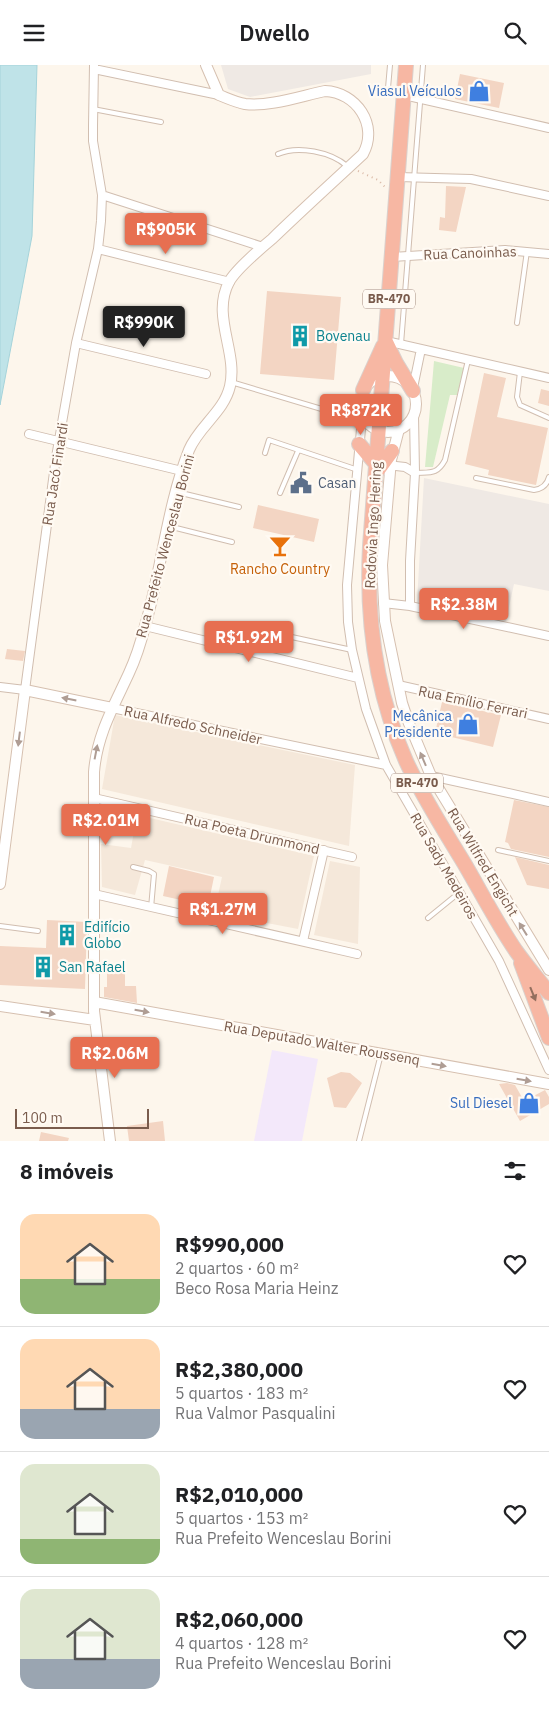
<!DOCTYPE html>
<html lang="pt">
<head>
<meta charset="utf-8">
<style>
	:root { --surface:#fff; --page:#f6f6f6; --text:#202124; --muted:#757577; --line:#e0e0e0; --accent:#e76f51 }
	body { margin:0; font-family:"IBM Plex Sans",sans-serif; background:var(--page); color:var(--text); height:100vh; display:flex; flex-direction:column; font-size:19px; white-space:nowrap }
	* { box-sizing:border-box; margin:0 }
	p { font-size:16px; color:var(--muted) }
	.icon { flex:none; width:28px; height:28px; fill:none; stroke:currentColor; stroke-width:2; stroke-linecap:round; stroke-linejoin:round }
	.map { position:relative; height:1076px; overflow:hidden }
	.details { display:flex; flex-direction:column; background:var(--surface); flex:1 }
	.details>* { flex:none }
	.scale { position:absolute; left:15px; bottom:12px; width:134px; box-sizing:border-box; padding-left:5px; border:2px solid #7a5c4d; border-top:0; font-size:14px; line-height:18px; white-space:nowrap; color:#7a5c4d; -webkit-text-stroke:4px #fffaf3; paint-order:stroke }
	.price { position:absolute; translate:-50% -42px; padding:0 11px; border-radius:5px; background:var(--accent); color:#fff; font-size:16px; line-height:32px; filter:drop-shadow(0 1px 2px #0008) }
	.price::after { content:''; position:absolute; left:50%; top:30px; width:15px; height:11px; margin-left:-8px; background:inherit; clip-path:polygon(0 0,100% 0,50% 100%) }
	.price.selected { background:#222; color:#fff }
	ul { padding:0; list-style:none }
	li { display:flex; align-items:center; gap:15px; height:125px; padding:0 20px }
	li+li { border-top:1px solid var(--line) }
	li span { display:grid; place-items:center; flex:none; width:140px; height:100px; border-radius:15px; color:#555 }
	li>.icon { margin-inline-start:auto }
	span .icon { width:60px; height:60px; fill:#fffc; stroke-width:1 }
	li b { font-size:21px }
	h2 { display:flex; justify-content:space-between; align-items:center; height:60px; padding:0 20px; font-size:21px }
	header { display:flex; justify-content:space-between; align-items:center; height:65px; padding:0 20px; background:var(--surface); font-size:22px; font-weight:600 }
	.map>svg:first-child { display:block }
	.residential { fill:#f5e8da }
	.industrial { fill:#efe9e4 }
	.education { fill:#f3e8fa }
	.green { fill:#d8ecc9 }
	.water { fill:#bfe3e8; stroke:#a5d3da }
	.building { fill:#f3d5c3 }
	.lines { fill:none; stroke-linecap:round; stroke-linejoin:round }
	.lane-casing { stroke:#d1beb0; stroke-width:6 }
	.street-casing { stroke:#d1beb0; stroke-width:10 }
	.secondary-casing { stroke:#d6c0b0; stroke-width:12 }
	.highway-casing { stroke:#dad1cd; stroke-width:16 }
	.path { stroke:#d9b8a5; stroke-width:2; stroke-dasharray:1 4; stroke-linecap:butt }
	.lane { stroke:#fff; stroke-width:4 }
	.street { stroke:#fff; stroke-width:8 }
	.secondary { stroke:#fff; stroke-width:10 }
	.highway { stroke:#f7b7a3; stroke-width:14 }
	.oneway { fill:#af9d94 }
	.oneway2 { fill:#936e5e }
	.labels { text-anchor:middle; stroke-width:4.5; stroke-linejoin:round; paint-order:stroke }
	.shield { fill:#fffaf3; stroke:#a28b7f; stroke-width:1 }
	.shield-label { font-size:12px; font-weight:bold; fill:#7a5c4d }
	.shop-label { font-size:14px; fill:#366cbe; stroke:#fffaf3; text-anchor:end }
	.street-label { font-size:14px; fill:#7a5c4d; stroke:#fffaf3 }
	.culture-label { font-size:14px; fill:#0d838f; stroke:#fffaf3; text-anchor:start }
	.service-label { font-size:14px; fill:#4e5e75; stroke:#fffaf3; text-anchor:start }
	.food-label { font-size:14px; fill:#c56008; stroke:#fffaf3 }
</style>
</head>
<body>
<header><svg class="icon" aria-label="menu" viewBox="0 0 24 24"><path d="M4 6h16M4 12h16M4 18h16"/></svg>Dwello<svg class="icon" aria-label="search" viewBox="0 0 24 24"><circle cx="10" cy="10" r="6"/><path d="M15 15l6 6"/></svg></header>
<div class="map">
<svg width="549" height="1076" viewBox="0 0 549 1076">
	<rect width="100%" height="100%" fill="#fdf6ec"/>
	<path class="residential" d="M115,650L355,700L349,781L102,724Z
		M137,750L314,791L298,864L214,848L222,812L145,795L135,830L102,822L101,779L131,783Z
		M330,796L360,802L358,879L314,870Z"/>
	<path class="industrial" d="M221,0H371V9L250,32L228,24Z
		M424,413L549,439V526L514,519L506,556L417,537Z"/>
	<path class="education" d="M272,985L318,994L302,1076H254Z"/>
	<path class="green" d="M434,296L464,303L457,330H450L433,402H425Z"/>
	<path class="water" d="M0,0H37L32,171L0,340Z"/>
	<path class="building" d="M460,9L504,18L499,43L455,34Z
		M446,121L466,122L456,167L439,165L440,152L445,153Z
		M267,226L341,232L334,315L260,309Z
		M484,308L506,313L497,352L548,363L536,420L488,410L489,405L465,399Z
		M541,324L549,326V341L538,338Z
		M258,440L319,454L314,477L253,463Z
		M7,584L25,586L23,596L5,594Z
		M442,637L501,650L493,682L435,668Z
		M514,735L549,742V792L511,784L508,778L505,777Z
		M515,792L549,800V824L527,820Z
		M169,801L214,812L208,841L163,831Z
		M47,855L87,857L85,924L0,920V881L46,883Z
		M107,898L125,904V921H136L137,938L104,932V922H107Z
		M341,1007L350,1008L362,1018L346,1043L334,1042L327,1013Z
		M507,1018L515,1020L524,1036L545,1025L549,1032V1039L520,1056L499,1019Z
		M163,1056L165,1076H129L127,1061Z
		M41,1067L69,1073L68,1076H39Z"/>
	<g class="lines">
		<g class="lane-casing">
			<path id="lane" d="M390,0L388,23L402,29
				M93,44L161,57
				M278,89C298,80 331,87 347,101
				M517,258L527,186
				M401,279L423,0
				M520,307L517,332L520,340L549,353
				M231,317L325,345
				M265,388L269,375L358,405
				M415,408C430,407 437,410 445,395L468,295
				M476,413L534,425C542,424 547,420 549,412
				M177,427L239,442
				M280,428L298,386
				M168,461L232,477
				M287,571L352,585
				M498,785L549,796
				M133,802L149,806L154,809L151,843
				M428,853L460,827
				M0,861L38,866
				M359,1076L381,989"/>
		</g>
		<g class="street-casing">
			<path id="street" d="M94,4L219,30
				M404,30L549,63
				M398,112L471,114L549,131
				M102,130L263,182
				M98,184L230,217
				M392,192L505,185L549,189
				M386,276L549,313
				M76,278L206,309
				M413,323L421,284
				M362,353L347,520L348,557L352,585L366,644L386,700L499,896L549,1005
				M29,369L182,406
				M387,400L405,402L415,408
				M383,538L410,541L549,571
				M410,541V496L415,408L414,350
				M145,561L358,613
				M398,620L549,654
				M0,622L25,625L56,392L76,278L98,184L101,156L102,130L93,76V61L94,0
				M112,643L386,700
				M431,711L549,737
				M94,733L352,792
				M94,829L357,889
				M303,876L324,785"/>
		</g>
		<g class="secondary-casing">
			<path id="secondary" d="M360 339a28 28 0 1 1 56 0a28 28 0 1 1-56 0Z
				M399,364L391,395L382,500L385,556L402,638L408,656L431,711L549,905
				M0,819L25,625L112,643
				M94,937L549,1019
				M0,941L95,955
				M110,1076L94,946V707C97,669 114,641 129,608C136,593 141,577 145,561C162,503 167,441 189,385C199,361 224,347 230,321C238,287 211,251 229,217C236,204 260,184 272,174C302,145 333,117 363,89C379,60 356,27 325,26C301,31 269,42 245,39C235,37 227,33 219,30L206,0"/>
		</g>
		<g class="highway-casing">
			<path id="highway" d="M406,0L370,481C366,555 376,628 406,696C422,731 444,765 464,798C481,827 497,858 516,886C526,900 538,914 549,928
				M386,277L396,298L413,326
				M363,325L383,281
				M359,379L376,399
				M376,408L392,386
				M521,898L549,973"/>
		</g>
		<path class="path" d="M358,106L378,115L386,123"/>
		<use href="#lane" class="lane"/>
		<use href="#street" class="street"/>
		<use href="#secondary" class="secondary"/>
		<use href="#highway" class="highway"/>
	</g>
	<defs><path id="oneway-solid" d="M-6-.8H1V-3.2L6.5 0L1 3.2V.8H-6Z" transform="scale(1.25)"/></defs>
	<g class="oneway">
		<use href="#oneway-solid" transform="translate(69 634) rotate(-169)"/>
		<use href="#oneway-solid" transform="translate(19 674) rotate(97)"/>
		<use href="#oneway-solid" transform="translate(96 687) rotate(-79)"/>
		<use href="#oneway-solid" transform="translate(423 694) rotate(-113)"/>
		<use href="#oneway-solid" transform="translate(523 864) rotate(-122)"/>
		<use href="#oneway-solid" transform="translate(142 946) rotate(10)"/>
		<use href="#oneway-solid" transform="translate(48 948) rotate(9)"/>
		<use href="#oneway-solid" transform="translate(439 1000) rotate(10)"/>
		<use href="#oneway-solid" transform="translate(524 1015) rotate(10)"/>
	</g>
	<use class="oneway2" href="#oneway-solid" transform="translate(533 929) rotate(68)"/>
	<defs>
		<g id="shop-bare" transform="scale(1.725)"><path d="M-5-2.5h2.3a2.7 3.5 0 0 1 5.4 0H5L5.5 6h-11ZM-1.5-2.5h3a1.5 2.3 0 0 0-3 0Z" fill="#3f7fe0" stroke="#fffaf3" stroke-width="2.5" paint-order="stroke"/></g>
		<g id="building-bare" transform="scale(1.725)"><path d="M-4-6H4V6H1V3H-1V6H-4ZM-2.5-4.3h1.7v1.8h-1.7ZM.8-4.3h1.7v1.8H.8ZM-2.5-1h1.7V.8h-1.7ZM.8-1h1.7V.8H.8Z" fill="#0f9aa8" stroke="#fffaf3" stroke-width="2.5" paint-order="stroke"/></g>
		<g id="civic-bare" transform="scale(1.725)"><path d="M-.6-6.5H3V-4.5H.6V-3L4-1V1h2V6H-6V1h2V-1L-.6-3ZM-1.2 2.5V6h2.4V2.5Z" fill="#5c6f8a" stroke="#fffaf3" stroke-width="2.5" paint-order="stroke"/></g>
		<g id="bar-bare" transform="scale(1.725)"><path d="M-6-5H6L.8 .8V4.5H3.5V6h-7V4.5H-.8V.8Z" fill="#e8710a" stroke="#fffaf3" stroke-width="2.5" paint-order="stroke"/></g>
	</defs>
	<g fill-rule="evenodd">
		<use href="#shop-bare" x="479" y="26"/>
		<use href="#building-bare" x="300" y="271"/>
		<use href="#civic-bare" x="301" y="418"/>
		<use href="#bar-bare" x="280" y="481"/>
		<use href="#shop-bare" x="468" y="659"/>
		<use href="#building-bare" x="67" y="870"/>
		<use href="#building-bare" x="43" y="902"/>
		<use href="#shop-bare" x="529" y="1038"/>
	</g>
	<g class="labels">
		<g class="shield">
			<rect x="363" y="224.5" width="52" height="19" rx="4"/>
			<rect x="391" y="708.5" width="52" height="19" rx="4"/>
		</g>
		<g class="shield-label">
			<text x="389" y="238">BR-470</text>
			<text x="417" y="722">BR-470</text>
		</g>
		<g class="shop-label">
			<text x="462" y="31">Viasul Veículos</text>
			<text x="452" y="656">Mecânica<tspan x="452" dy="16">Presidente</tspan></text>
			<text x="512" y="1043">Sul Diesel</text>
		</g>
		<g class="street-label">
			<text transform="translate(470 188) rotate(-2)" y="5">Rua Canoinhas</text>
			<text transform="translate(55 409) rotate(-81)" y="5">Rua Jacó Finardi</text>
			<text transform="translate(373 460) rotate(-87)" y="5">Rodovia Ingo Hering</text>
			<text transform="translate(165 481) rotate(-75)" y="5">Rua Prefeito Wenceslau Borini</text>
			<text transform="translate(473 637) rotate(12)" y="5">Rua Emílio Ferrari</text>
			<text transform="translate(193 660) rotate(12)" y="5">Rua Alfredo Schneider</text>
			<text transform="translate(252 769) rotate(13)" y="5">Rua Poeta Drummond</text>
			<text transform="translate(483 797) rotate(59)" y="5">Rua Wilfred Engicht</text>
			<text transform="translate(444 801) rotate(60)" y="5">Rua Sady Medeiros</text>
			<text transform="translate(322 978) rotate(10)" y="5">Rua Deputado Walter Roussenq</text>
		</g>
		<g class="culture-label">
			<text x="316" y="276">Bovenau</text>
			<text x="84" y="867">Edifício<tspan x="84" dy="16">Globo</tspan></text>
			<text x="59" y="907">San Rafael</text>
		</g>
		<g class="service-label">
			<text x="318" y="423">Casan</text>
		</g>
		<g class="food-label">
			<text x="280" y="509">Rancho Country</text>
		</g>
	</g>
</svg>
<div class="scale">100 m</div>
<b class="price" style="left:166px;top:190px">R$905K</b>
<b class="price selected" style="left:144px;top:283px">R$990K</b>
<b class="price" style="left:361px;top:371px">R$872K</b>
<b class="price" style="left:464px;top:565px">R$2.38M</b>
<b class="price" style="left:249px;top:598px">R$1.92M</b>
<b class="price" style="left:106px;top:781px">R$2.01M</b>
<b class="price" style="left:223px;top:870px">R$1.27M</b>
<b class="price" style="left:115px;top:1014px">R$2.06M</b>
</div>
<section class="details">
<h2>8 imóveis<svg class="icon" aria-label="filters" viewBox="0 0 24 24"><path d="M4 7h16M4 17h16"/><circle cx="9" cy="7" r="2"/><circle cx="15" cy="17" r="2"/></svg></h2>
<ul>
<li><span style="background:linear-gradient(#ffd9b3 65%,#8fb573 0)"><svg class="icon" aria-label="home" viewBox="0 0 24 24"><path d="M3 11l9-7 9 7M6 9v11h12V9"/></svg></span><div><b>R$990,000</b><p>2 quartos · 60 m²</p><p>Beco Rosa Maria Heinz</p></div><svg class="icon" aria-label="heart" viewBox="0 0 24 24"><path d="M12 20l-8-8c-3-5 5-10 8-4 3-6 11-1 8 4z"/></svg></li>
<li><span style="background:linear-gradient(#ffd9b3 70%,#9aa5b1 0)"><svg class="icon" aria-label="home" viewBox="0 0 24 24"><path d="M3 11l9-7 9 7M6 9v11h12V9"/></svg></span><div><b>R$2,380,000</b><p>5 quartos · 183 m²</p><p>Rua Valmor Pasqualini</p></div><svg class="icon" aria-label="heart" viewBox="0 0 24 24"><path d="M12 20l-8-8c-3-5 5-10 8-4 3-6 11-1 8 4z"/></svg></li>
<li><span style="background:linear-gradient(#dfe7d0 75%,#8fb573 0)"><svg class="icon" aria-label="home" viewBox="0 0 24 24"><path d="M3 11l9-7 9 7M6 9v11h12V9"/></svg></span><div><b>R$2,010,000</b><p>5 quartos · 153 m²</p><p>Rua Prefeito Wenceslau Borini</p></div><svg class="icon" aria-label="heart" viewBox="0 0 24 24"><path d="M12 20l-8-8c-3-5 5-10 8-4 3-6 11-1 8 4z"/></svg></li>
<li><span style="background:linear-gradient(#dfe7d0 70%,#9aa5b1 0)"><svg class="icon" aria-label="home" viewBox="0 0 24 24"><path d="M3 11l9-7 9 7M6 9v11h12V9"/></svg></span><div><b>R$2,060,000</b><p>4 quartos · 128 m²</p><p>Rua Prefeito Wenceslau Borini</p></div><svg class="icon" aria-label="heart" viewBox="0 0 24 24"><path d="M12 20l-8-8c-3-5 5-10 8-4 3-6 11-1 8 4z"/></svg></li>
</ul>
</section>
</body>
</html>
